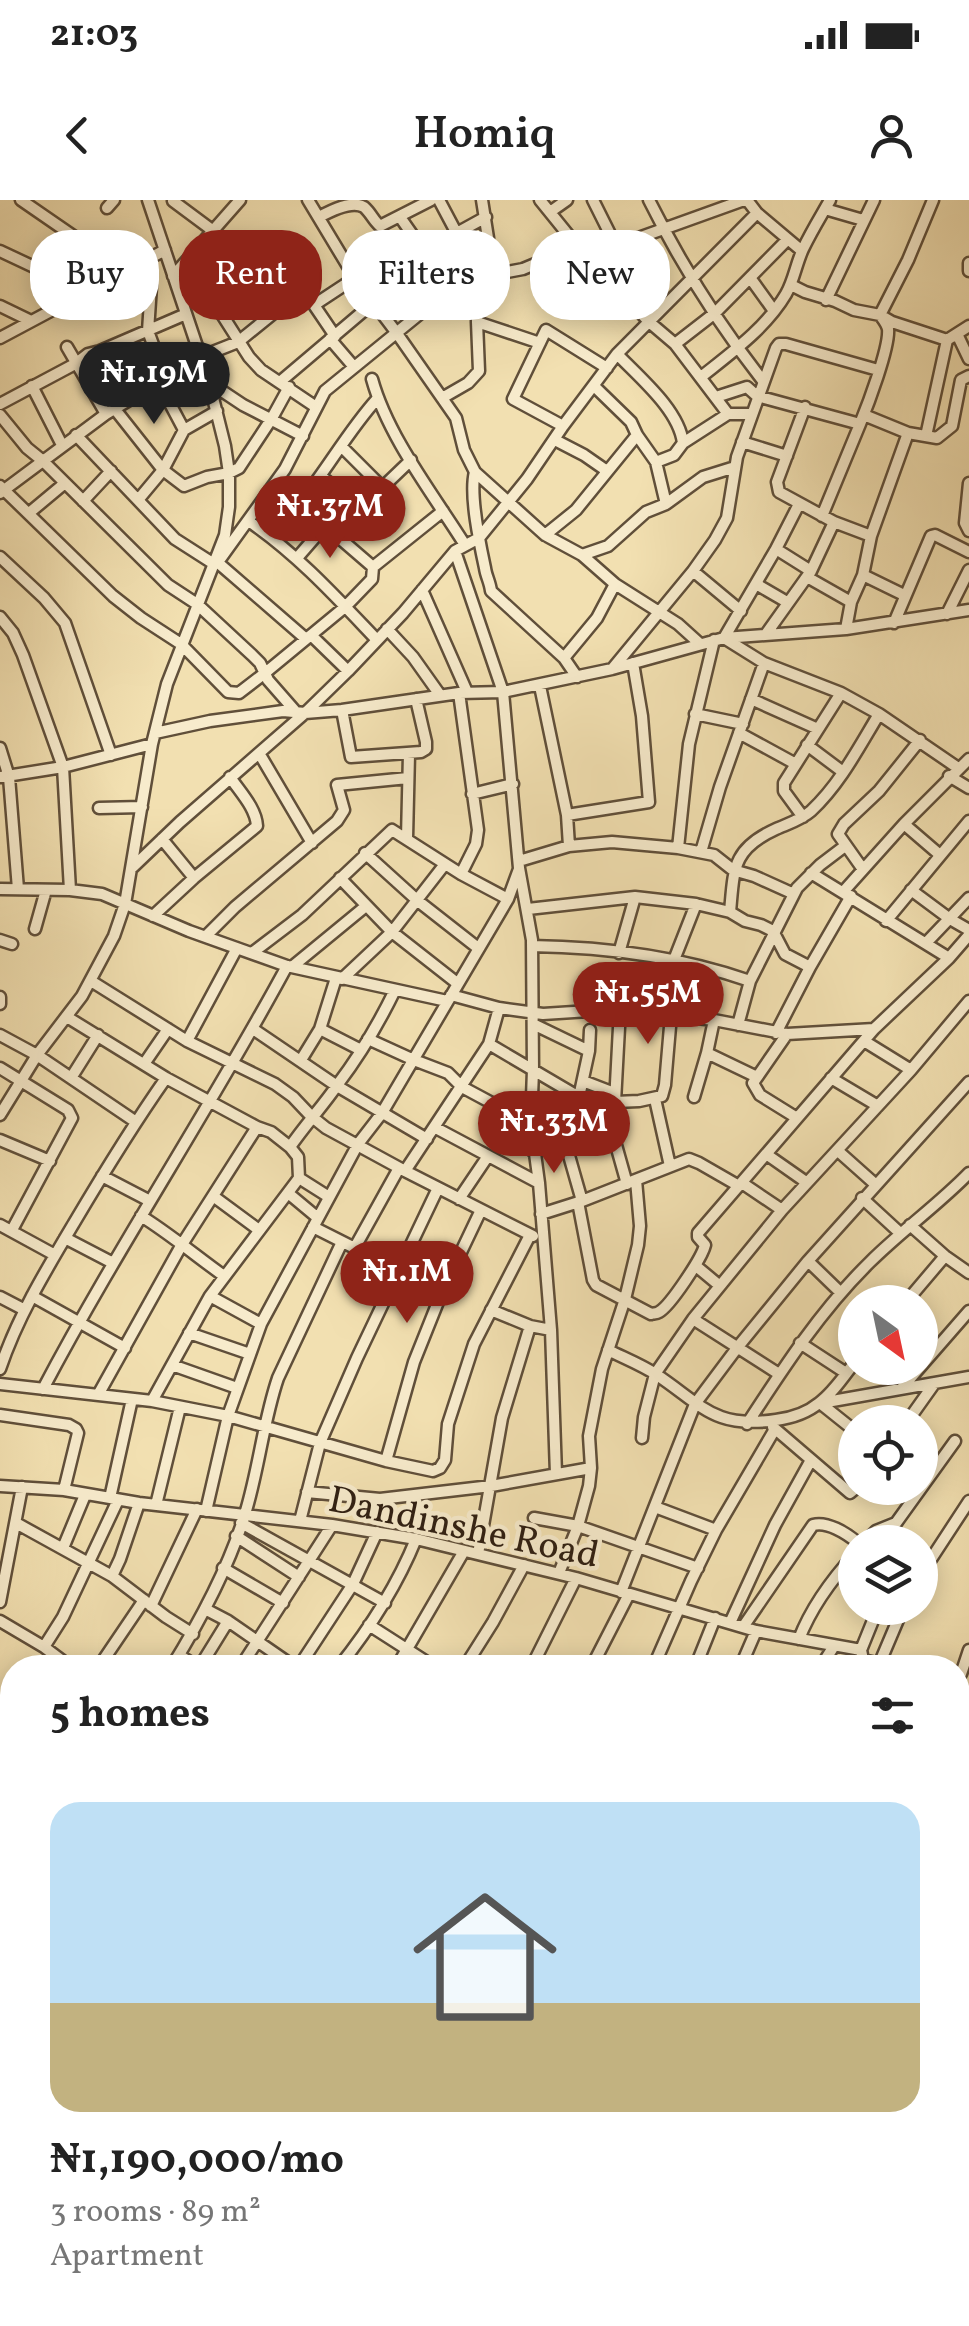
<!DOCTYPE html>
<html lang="en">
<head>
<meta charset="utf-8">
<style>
	:root { --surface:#fff; --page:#f2f2f2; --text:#222; --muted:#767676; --line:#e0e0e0; --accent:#8f2418 }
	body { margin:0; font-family:Vollkorn,serif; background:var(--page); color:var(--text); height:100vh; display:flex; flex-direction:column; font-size:38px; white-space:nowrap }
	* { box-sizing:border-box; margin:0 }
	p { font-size:32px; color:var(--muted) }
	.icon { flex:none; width:55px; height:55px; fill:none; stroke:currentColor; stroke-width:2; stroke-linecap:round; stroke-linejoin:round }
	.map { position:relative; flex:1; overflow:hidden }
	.drawer { position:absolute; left:0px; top:1455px; width:970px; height:672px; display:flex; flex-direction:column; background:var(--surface); border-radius:40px 40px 0 0; box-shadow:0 5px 25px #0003 }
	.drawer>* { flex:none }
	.guide { position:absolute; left:30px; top:30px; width:910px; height:90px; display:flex; gap:20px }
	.needle { width:65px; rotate:147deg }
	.tools { position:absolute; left:838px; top:1085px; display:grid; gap:20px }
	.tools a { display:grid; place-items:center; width:100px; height:100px; border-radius:50%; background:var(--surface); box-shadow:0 5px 25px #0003; font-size:50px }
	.price { position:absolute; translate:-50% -85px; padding:0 22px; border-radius:35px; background:var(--accent); color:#fff; font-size:32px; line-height:65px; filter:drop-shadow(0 2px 5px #0008) }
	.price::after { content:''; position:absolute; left:50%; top:60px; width:30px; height:22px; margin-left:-15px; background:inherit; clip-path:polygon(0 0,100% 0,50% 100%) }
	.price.active { background:#222; color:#fff }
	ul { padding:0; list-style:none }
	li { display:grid; align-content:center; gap:20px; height:530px; padding:0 50px }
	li+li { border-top:2px solid var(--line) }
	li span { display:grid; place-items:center; height:310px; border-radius:30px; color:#555 }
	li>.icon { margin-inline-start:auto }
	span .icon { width:180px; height:180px; fill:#fffc; stroke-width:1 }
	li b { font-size:42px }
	h2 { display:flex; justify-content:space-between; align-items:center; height:120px; padding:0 50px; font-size:42px }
	.pill { padding:0 35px; border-radius:40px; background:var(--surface); box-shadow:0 5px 25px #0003; font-size:35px; line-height:90px }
	.pill.active { background:var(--accent); color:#fff }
	.status { display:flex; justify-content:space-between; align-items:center; height:70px; padding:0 50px; background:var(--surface); direction:ltr }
	.status svg { height:28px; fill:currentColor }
	header { display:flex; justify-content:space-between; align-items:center; height:130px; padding:0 50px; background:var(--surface); font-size:45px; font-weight:600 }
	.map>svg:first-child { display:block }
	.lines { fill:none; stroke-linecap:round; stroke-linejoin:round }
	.minor-casing { stroke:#604f3a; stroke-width:15 }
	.minor { stroke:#f7ebcc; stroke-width:10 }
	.labels { text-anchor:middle; stroke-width:9; stroke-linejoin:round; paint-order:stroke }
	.street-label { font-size:38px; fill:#2f1f12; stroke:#f7ebcc }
</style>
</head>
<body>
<div class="status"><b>21:03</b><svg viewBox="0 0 49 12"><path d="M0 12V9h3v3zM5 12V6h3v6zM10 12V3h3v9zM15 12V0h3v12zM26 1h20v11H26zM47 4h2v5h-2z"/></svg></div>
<header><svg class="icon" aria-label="back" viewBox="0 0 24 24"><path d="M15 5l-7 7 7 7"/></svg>Homiq<svg class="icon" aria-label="person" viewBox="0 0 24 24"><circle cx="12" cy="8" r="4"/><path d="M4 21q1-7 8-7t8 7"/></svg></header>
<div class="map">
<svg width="969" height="2126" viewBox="0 0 969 2126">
	<rect width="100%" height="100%" fill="#f2e0b1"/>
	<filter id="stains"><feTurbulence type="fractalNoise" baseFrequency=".002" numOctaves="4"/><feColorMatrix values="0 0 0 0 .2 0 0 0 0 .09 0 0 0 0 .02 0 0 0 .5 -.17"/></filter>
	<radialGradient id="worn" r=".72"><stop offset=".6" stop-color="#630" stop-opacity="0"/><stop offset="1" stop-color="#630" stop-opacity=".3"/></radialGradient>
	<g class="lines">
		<g class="minor-casing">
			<path id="minor" d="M21,0L124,71
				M308,0L355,78L396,132L456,218L464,250L475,272L545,335L582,355L615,384L678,424L699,443
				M439,0L456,32
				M482,0L488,38L484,70
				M540,0L574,42L592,57L648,121L675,144L728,214
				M593,0L616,46
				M649,0C681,64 719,125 763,181
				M747,0L757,13L802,51
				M173,1L212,30
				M107,8L114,0
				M825,9L863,20
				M550,12L567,0
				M319,17C332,10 352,0 364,7C371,13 373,20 380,26L431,0
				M400,17L446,83
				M439,41L460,72
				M0,51L85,91
				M592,57L616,46L744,0
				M142,61L151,86L148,131L165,177
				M969,63V71
				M173,76L240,0
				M751,79L774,111
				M791,85L805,92L835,101L854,110L880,115L892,122L947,140
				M202,90L221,113L249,157L261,170L316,207
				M370,100L402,78L404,62L486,17
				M826,100L874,0
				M183,104L202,90L223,65L232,61L276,110
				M314,105L335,136
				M0,106L31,121
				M477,122L478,69
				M957,134L969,159
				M0,138L165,50
				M330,139L354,167
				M675,144L715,113L787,40
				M67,147L106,214
				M617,154C640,178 679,210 683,243
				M701,177C731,153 766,128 786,94C794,80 796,64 803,49C811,32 821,16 830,0
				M372,179C388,237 433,294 465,345
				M158,181L184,230
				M281,181L373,103
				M210,183L243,205L303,236
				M32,186L62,245
				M594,186L631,222L637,235L656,262L666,304
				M716,197L747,187L757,196L860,224C867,207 890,147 888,129C887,124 883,119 880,115L908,60L933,0
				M442,198L468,183L479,171L477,122L540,143
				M0,204L75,164L88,154L100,151L186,114
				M805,207L777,282L779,292L834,322L871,336
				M114,208L163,270L184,286L207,277L229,273L239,268L272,218L289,187
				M0,215L27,248L43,261L168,385L197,404L252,455L260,463L268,480L296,512
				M864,215L908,233L937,238L952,226L961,180L969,176
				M563,226L513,199L546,130L607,168
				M76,235L175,339L214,364
				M926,236L947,140L969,126
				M555,240L584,255L607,271
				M742,242L787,256
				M341,246L382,287
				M656,262L674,255L683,243L728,214H752
				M475,272C469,295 480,345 485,368C486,376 490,382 491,391L564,458L577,477
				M322,277L361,308
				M969,283L965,323L969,331
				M0,286L113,396L141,418L181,444L228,492L239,493L265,473L345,407L372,379L373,367L443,311
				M274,287L307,310L373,367
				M0,293L106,214L200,157L238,142L296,95L304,94L314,105L355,78
				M138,300L163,270L184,230L217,211
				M83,301L111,271
				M299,304C327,270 348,231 377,199
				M799,304L776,349L724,438L764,463L841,493L879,514L958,568
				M29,313L65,283
				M822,316L860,224
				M250,322C299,356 336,397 377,440
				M545,335L576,310L637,235
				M776,349L811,371
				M455,351L503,492L519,668L532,740L533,870L531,924L539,983L551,1130L556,1274
				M582,355L608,346L646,312L666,304L703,277L735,267
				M0,357L44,398L65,423L111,555
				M297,358L317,335L324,331L335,333L411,260
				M216,361L306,439
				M218,362L285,269L325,191L433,103L446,83L460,72L478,69L507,72L523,69L578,46
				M693,371L741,411
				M863,375L904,395
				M807,377L851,402
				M756,384L787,402
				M422,390L467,492
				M947,414L969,370
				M0,417L13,433L23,455L63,567L70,690
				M894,423L931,336L935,335L969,352
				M387,429L413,457L440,495
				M846,429L851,402L863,375L871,336L908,233
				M766,434L811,371L834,322
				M311,435L348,471
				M564,458L597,418L615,384
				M613,468L693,371L715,340L727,318L737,257L776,148L779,144H786L878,170
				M540,486L567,615L569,646
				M459,493L478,630L476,644L461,674
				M751,499L818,529
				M342,510L351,557L421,552L426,549V542L416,499
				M695,514L743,524
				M155,533L210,521L283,511L305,513L342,510L459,493L503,492L612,469L724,438L846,429L969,410
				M739,533L794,563
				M807,545L843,572
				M0,548L9,577L18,689
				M259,553L312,643
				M949,576L969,588
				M0,577L63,567L152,544
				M472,594L513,584
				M99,608L142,607
				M567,615L649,602L642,516L633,463
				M803,617L784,591V583L841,493
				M904,624L940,655
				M407,638L409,554
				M162,639L194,678
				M678,648L689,544L714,440
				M701,652L720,587L764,463
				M365,653L418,701L478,748
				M519,661L569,646L612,642L678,648L714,655L733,670L754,676L794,694
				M133,667L180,622L305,513L348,471L403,413L455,351L479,338L527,279L563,226L617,154L757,13
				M862,668L838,634L844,624L879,591L920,540
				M811,673L949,758
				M340,678L392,732L457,783
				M0,689L70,690L102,694L189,731L287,766L447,801
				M911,690L950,719L969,730
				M843,692L904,624L969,559
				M528,709L635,697L696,704L730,712L745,721L761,725L773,731L785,754L810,767
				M730,712C734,669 732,649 776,629C787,624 801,620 811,611C840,584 859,547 879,514
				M153,716L194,678L257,626C256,608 240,592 230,577
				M886,721L969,621
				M35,729L46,690
				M206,736L235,707L337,621L344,610L337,585L408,578
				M0,740L12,744
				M926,743L969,698
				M532,746C605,747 681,757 750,781
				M252,753L302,715L392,630L461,674L508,699
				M619,753L635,697
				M674,760L696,704
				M293,766L366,706
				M342,779L392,732L445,664
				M91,781L187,841L275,884L293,897L311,916L326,928L405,971L533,1036
				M451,795L499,808L543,814L620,809L714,820L787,834L874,829
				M0,797V804
				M67,817L166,878L257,927L271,932L290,947C305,925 323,906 338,884C360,855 379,823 395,790
				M714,820L707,853L757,877
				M533,824L589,851
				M738,825L750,781L797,688L820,665L845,646
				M253,829L337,886L427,939
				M320,829L361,850
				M776,833L810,767L851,696
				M787,834L753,883L760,895L797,918
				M0,835L37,855L136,922
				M368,839L414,860L448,873L462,887L531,924
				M187,841L237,748
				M864,841L911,870
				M489,844L579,897L589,851L590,830
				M301,860L320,829L336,778
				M144,864L168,829
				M0,868L68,910L72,918L12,1030
				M71,878L98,835
				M831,878L878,906
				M583,881L614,893
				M694,897L707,853
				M655,899L670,966
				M615,902L639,901L662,896L665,885L671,815
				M607,913L627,984
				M0,915L37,855L82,796L114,736L125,704L152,544L167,484L225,335L229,307V273L225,246L209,182L148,0
				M434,927L539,983
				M564,938L582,1001
				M0,940L50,961
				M838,951L875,984
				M534,953C563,938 595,928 615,902L620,809
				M766,954L806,982
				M405,971L489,844L499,808
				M102,976L150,1001
				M299,978L329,997
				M742,983L782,1010
				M288,993L318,1018
				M213,996L259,1030
				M862,998L900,1033
				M459,999L488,956
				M578,1002L593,1080L596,1085L651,1114C653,1113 656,1114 659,1112C670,1106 702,1058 705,1045L698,1037V1033L874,829L949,758L969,735
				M541,1014L582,1001L689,959L699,963L739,986
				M141,1016C170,1034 196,1056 224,1076
				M0,1025L55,1055
				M910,1025L945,1056L969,1073
				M313,1027L442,1092
				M65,1038L113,1063
				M354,1049L399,968
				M808,1061L841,1093
				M696,1066L720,1086
				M32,1096L125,1148
				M210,1096L261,1124
				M0,1097L25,1110
				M906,1102L945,1056
				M491,1110L530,1126L551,1130
				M693,1119L779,1174
				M189,1133L250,1154
				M800,1143L846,1173
				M608,1150C624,1158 642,1165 657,1175C703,1206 715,1229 776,1220C791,1218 807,1213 819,1203C833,1193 844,1176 855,1162
				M172,1165L237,1188
				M0,1169C17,1118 46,1070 74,1023C103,974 133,925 166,878
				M0,1184L152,1201L228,1216L386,1261L433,1271L440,1268L445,1260L448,1224L474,1144L530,1035
				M43,1189C119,1045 210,909 287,766
				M901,1189L969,1111
				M98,1195L181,1046L257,927
				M152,1201L210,1096L299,978L298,957L290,947
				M820,1203L855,1231
				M821,1203L969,1177
				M0,1215L69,1225L76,1229L78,1233L64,1290
				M907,1222L934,1184
				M747,1224C784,1167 821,1110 870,1062C901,1031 938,1005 969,973
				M773,1227L850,1293L856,1288
				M642,1238L644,1217L655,1174L693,1119L782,1010L911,870L969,801
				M386,1261L414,1162L442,1092L481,1010
				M0,1286L64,1290L139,1303L332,1325L416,1339L576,1378L756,1431L861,1450L863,1460L900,1468
				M307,1292L380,1299L491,1286L591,1268
				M110,1298L132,1199
				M156,1305L180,1207
				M655,1307L716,1330
				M206,1311L228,1216L261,1124L358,944L382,913L508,699L519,669
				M534,1318L578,1326L698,1368
				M300,1321L320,1243L357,1158L438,988
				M16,1323L112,1376L166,1417L193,1434
				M241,1323L385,1403
				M236,1336L299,1377
				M865,1342L876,1331L896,1323L955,1241
				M63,1348L85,1295
				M478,1354L502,1218L530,1126
				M223,1368L283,1403
				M559,1373L578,1326L589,1286L591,1268L589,1236L602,1169L625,1099L638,1045L640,1026L636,980
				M112,1376L120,1359L139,1303
				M920,1376L969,1301
				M621,1392L695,1204L737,1148L808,1061L969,882
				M0,1402L22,1287
				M151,1406L197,1309
				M205,1409L228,1421L296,1468
				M0,1421L44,1447L72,1468
				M730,1423L775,1325L811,1260
				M369,1425L436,1468
				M743,1427L813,1325C827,1321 846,1333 857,1342
				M799,1439C811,1408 832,1379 855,1354
				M44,1447L63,1417L118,1300
				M861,1450L878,1408
				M179,1455L199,1468L228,1421
				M347,1457L364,1468
				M878,1467L903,1408
				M98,1468L144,1400
				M171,1468C200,1421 229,1367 245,1314C259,1269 263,1222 278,1178L342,1042
				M240,1468L332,1325
				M298,1468L353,1384L377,1332
				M338,1468C370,1428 397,1386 416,1339
				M396,1468L464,1351
				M464,1468L493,1422L524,1365
				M531,1468L576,1378
				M591,1468L629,1394
				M653,1468L691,1381L716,1330L775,1229
				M695,1468L715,1418
				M740,1468L756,1431
				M820,1468L834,1446
				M961,1474L969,1450
				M958,1527L969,1507
				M0,1546L12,1553
				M0,1599L12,1608
				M958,1611L969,1598
				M959,1640L969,1648
				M0,1654L12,1663
				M958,1684L969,1698
				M0,1705L12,1712
				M0,1749L12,1754
				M958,1750L969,1742
				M958,1759L969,1772
				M0,1814L12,1785
				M958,1840L969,1826
				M0,1927L12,1891
				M958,1957L969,1962
				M0,1972L12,1974
				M958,2012L969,1999
				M0,2022L12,2023
				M958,2050L969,2061
				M0,2062L3,2057
				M254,2115L269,2126
				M324,2115L339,2126
				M613,2115L626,2126
				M691,2115L707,2126
				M768,2115L785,2126
				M869,2115L880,2126
				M944,2115L956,2126
				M21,2126L28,2115
				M147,2126L152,2115
				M185,2126L194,2115
				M304,2126L311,2115
				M372,2126L380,2115
				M437,2126L445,2115
				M502,2126L510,2115
				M636,2126L644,2115"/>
		</g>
		<use href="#minor" class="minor"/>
	</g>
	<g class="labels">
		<g class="street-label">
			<text transform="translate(464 1326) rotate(12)" y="13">Dandinshe Road</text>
		</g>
	</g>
	<rect width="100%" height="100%" filter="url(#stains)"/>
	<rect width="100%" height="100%" fill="url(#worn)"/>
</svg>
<div class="tools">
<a><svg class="needle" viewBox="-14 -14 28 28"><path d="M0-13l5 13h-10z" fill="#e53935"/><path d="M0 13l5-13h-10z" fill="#767676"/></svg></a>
<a><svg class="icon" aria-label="locate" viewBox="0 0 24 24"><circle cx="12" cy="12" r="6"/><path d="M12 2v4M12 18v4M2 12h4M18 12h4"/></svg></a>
<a><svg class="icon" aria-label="layers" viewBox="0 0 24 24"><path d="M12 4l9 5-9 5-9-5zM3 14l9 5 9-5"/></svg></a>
</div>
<b class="price active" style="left:154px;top:227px">₦1.19M</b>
<b class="price" style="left:330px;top:361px">₦1.37M</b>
<b class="price" style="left:648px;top:847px">₦1.55M</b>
<b class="price" style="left:554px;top:976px">₦1.33M</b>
<b class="price" style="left:407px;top:1126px">₦1.1M</b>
<div class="guide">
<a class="pill">Buy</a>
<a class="pill active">Rent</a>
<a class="pill">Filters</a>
<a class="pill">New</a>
</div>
<section class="drawer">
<h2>5 homes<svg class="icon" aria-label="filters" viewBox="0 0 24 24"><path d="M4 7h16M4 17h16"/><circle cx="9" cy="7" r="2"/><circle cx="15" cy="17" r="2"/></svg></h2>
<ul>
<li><span style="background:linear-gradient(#bfe0f5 65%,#c2b280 0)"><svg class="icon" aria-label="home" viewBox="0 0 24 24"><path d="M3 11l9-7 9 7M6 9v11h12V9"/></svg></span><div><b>₦1,190,000/mo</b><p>3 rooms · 89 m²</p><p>Apartment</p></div></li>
</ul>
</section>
</div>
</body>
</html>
